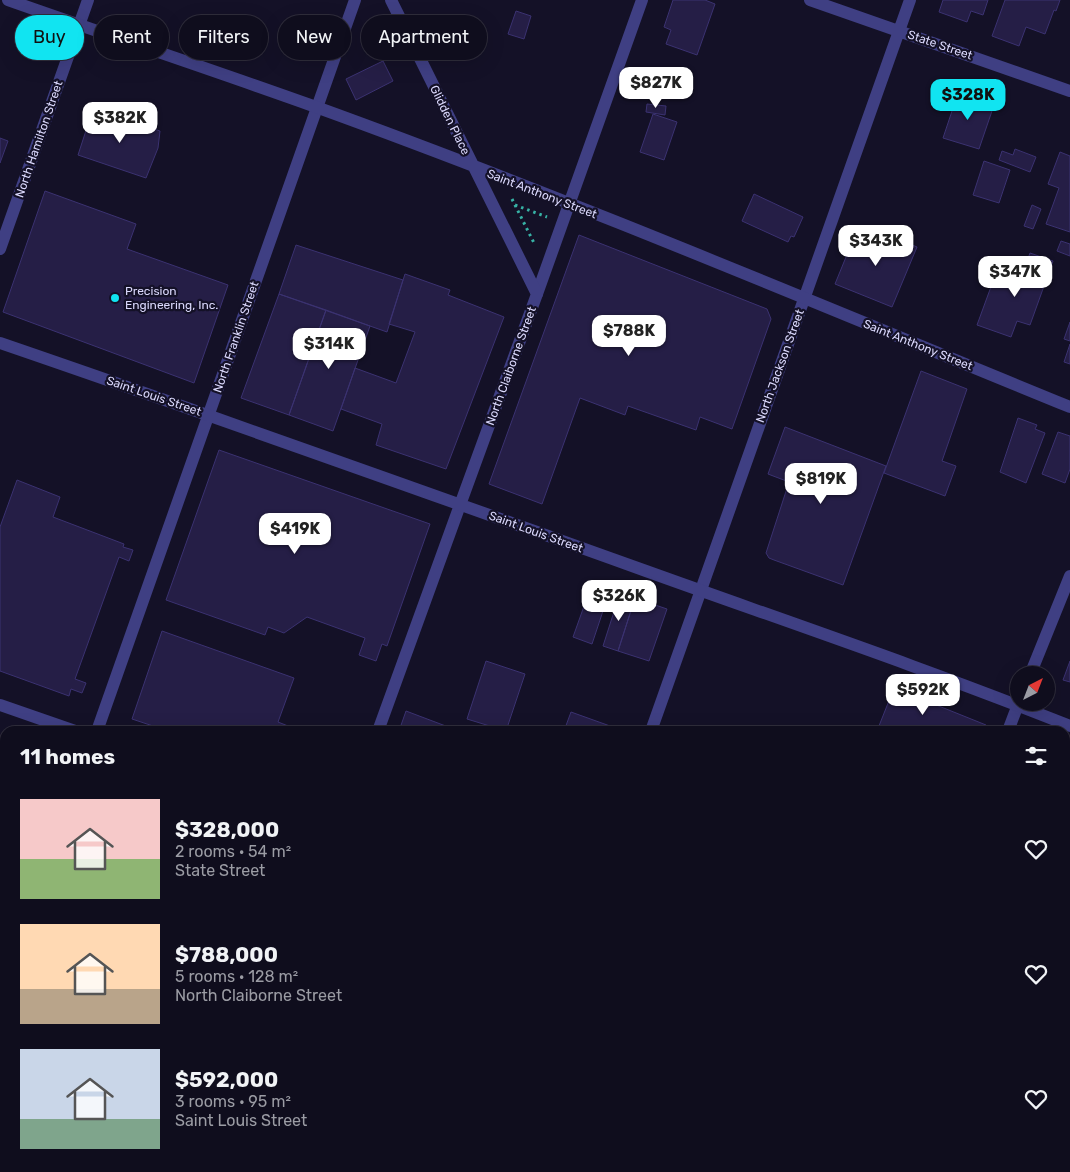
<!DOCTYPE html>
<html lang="en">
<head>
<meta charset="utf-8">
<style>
	:root { --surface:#0f0d1d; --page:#181626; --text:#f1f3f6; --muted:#9b9ca4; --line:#2f2d3b; --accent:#11e4f1 }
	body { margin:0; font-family:Rubik,sans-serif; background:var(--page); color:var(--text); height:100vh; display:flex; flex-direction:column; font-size:19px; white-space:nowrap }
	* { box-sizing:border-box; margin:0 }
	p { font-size:16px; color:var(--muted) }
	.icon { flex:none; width:28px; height:28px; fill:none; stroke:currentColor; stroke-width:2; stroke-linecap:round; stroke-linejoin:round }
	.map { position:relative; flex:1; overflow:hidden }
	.sheet { position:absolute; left:0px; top:726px; width:1070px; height:446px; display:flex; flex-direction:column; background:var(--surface); border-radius:15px 15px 0 0; box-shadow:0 5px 20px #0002,0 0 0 1px var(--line) }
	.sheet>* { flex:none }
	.top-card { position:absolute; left:15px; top:15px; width:500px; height:45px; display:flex; gap:10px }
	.needle { width:32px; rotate:42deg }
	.controls { position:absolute; left:1010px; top:666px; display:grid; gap:10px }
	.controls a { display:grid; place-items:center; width:45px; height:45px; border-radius:50%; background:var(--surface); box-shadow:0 5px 20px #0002,0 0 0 1px var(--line); font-size:25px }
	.price { position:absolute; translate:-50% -42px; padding:0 11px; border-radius:10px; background:#fff; color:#222; font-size:16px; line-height:32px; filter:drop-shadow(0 1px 2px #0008) }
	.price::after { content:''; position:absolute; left:50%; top:30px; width:15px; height:11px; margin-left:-8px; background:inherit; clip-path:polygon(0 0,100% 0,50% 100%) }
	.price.active { background:var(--accent); color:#111 }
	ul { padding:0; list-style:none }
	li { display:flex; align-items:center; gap:15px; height:125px; padding:0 20px }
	li span { display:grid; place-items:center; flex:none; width:140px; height:100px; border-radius:0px; color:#555 }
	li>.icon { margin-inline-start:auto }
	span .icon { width:60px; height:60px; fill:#fffc; stroke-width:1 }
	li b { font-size:21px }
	h2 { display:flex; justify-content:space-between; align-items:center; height:60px; padding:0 20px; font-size:21px }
	.pill { padding:0 18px; border-radius:22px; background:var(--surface); box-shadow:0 5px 20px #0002,0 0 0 1px var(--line); font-size:18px; line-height:45px }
	.pill.active { background:var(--accent); color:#111 }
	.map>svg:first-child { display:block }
	.building { fill:#251e46; stroke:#3b3271 }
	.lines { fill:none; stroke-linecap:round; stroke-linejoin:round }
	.path { stroke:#37b2a5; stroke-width:3; stroke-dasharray:2.5 4; stroke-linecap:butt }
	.service { stroke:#3f3f83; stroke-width:9 }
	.minor { stroke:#3f3f83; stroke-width:12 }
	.tertiary { stroke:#3f3f83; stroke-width:12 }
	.poi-dot { fill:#11e4f1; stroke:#141127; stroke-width:2 }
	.labels { text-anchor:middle; stroke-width:4.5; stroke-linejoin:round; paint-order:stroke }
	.street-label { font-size:12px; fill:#dbd9fd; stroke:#141127 }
	.poi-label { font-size:12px; fill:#dbd9fd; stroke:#141127; text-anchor:start }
</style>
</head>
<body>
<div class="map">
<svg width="1070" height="1172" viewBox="0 0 1070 1172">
	<rect width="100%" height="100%" fill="#141127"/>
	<path class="building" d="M673,0H705L715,4L697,55L666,44L671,30L664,27Z
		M943,0H988L983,15L971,11L967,22L939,12Z
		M1005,0H1060L1056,11L1054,10L1045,34L1026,27L1019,46L992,36Z
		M516,11L531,16L524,39L508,34Z
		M383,61L393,81L356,100L346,79Z
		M958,93L994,105L979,149L943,138Z
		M647,104L666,106L665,115L646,112Z
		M93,109L160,131L158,148L146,178L78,155Z
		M653,114L677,122L664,160L640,152Z
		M0,138L8,141L0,163Z
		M1015,149L1036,157L1030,172L999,160L1002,151L1013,155Z
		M1060,152L1070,156V232L1046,224L1059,188L1048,184Z
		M984,161L1010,170L999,203L973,195Z
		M45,191L136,224L127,249L228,285L194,383L3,312Z
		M754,194L803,217L794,237L791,236L788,242L742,221Z
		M1032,205L1041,209L1033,229L1024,226Z
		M857,230L892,244L894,237L917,247L892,307L835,284Z
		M579,235L767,309L771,319L732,429L700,417L696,430L628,406L625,415L580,398L542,504L489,484Z
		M1061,241L1070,244V256L1057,251Z
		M296,245L403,280L387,332L279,294Z
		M1030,253L1053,261L1030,325L1017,321L1011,337L977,325L992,284L995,285L998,275L1019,283Z
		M405,274L450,290L448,295L504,317L446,469L376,445L382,424L341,409L355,368L396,383L415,332L389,324Z
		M279,294L326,310L289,415L241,398Z
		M326,310L370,326L333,431L289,415Z
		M1070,322V341L1064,339Z
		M1070,344V364L1064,362Z
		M921,371L967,389L942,461L956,466L945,496L884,473Z
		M1018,418L1037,425L1035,429L1045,433L1026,483L1000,472Z
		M785,427L886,466L843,585L774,560L769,558L766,553L789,482L768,474Z
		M1058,432L1070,436V469L1065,483L1042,474Z
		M219,450L430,524L387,646L382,644L376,661L359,655L365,638L307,617L284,633L268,627L265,635L166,600Z
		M17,480L60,497L53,517L124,544L123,547L133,550L129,561L119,557L75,679L86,683L82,693L71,689L69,696L0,671V527Z
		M593,581L611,587L592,644L573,637Z
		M620,593L635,598L618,651L603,646Z
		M635,598L667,609L649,661L618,651Z
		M162,631L294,678L278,722L288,726L286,731H168L132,719Z
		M486,661L525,674L506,731L467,719Z
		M1070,661V682L1063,680Z
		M894,688L986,725L984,731H877Z
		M406,711L451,728L450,731H399Z
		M571,712L624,731H564Z
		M0,1120L5,1122V1159L0,1158Z
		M1065,1121L1070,1123V1172H1002L1004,1168H1065Z
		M27,1168H106L104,1172H40Z
		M119,1168H182L180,1172H122L123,1169Z
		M855,1168H940L938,1172H853Z
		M940,1168H966L964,1172H938Z
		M966,1168H972L983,1172H964Z"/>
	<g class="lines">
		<path class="path" d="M512,199L535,245
			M515,205L547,217"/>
		<path class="service" d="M1065,763L1070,750
			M1065,960L1070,947
			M1065,1084L1070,1072
			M424,1168L433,1171
			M992,1168L994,1172
			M274,1172L275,1168
			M707,1172L708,1168
			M775,1172L777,1168"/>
		<path class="minor" d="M810,0L1070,91
			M0,249L88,0
			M537,294L642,0
			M1030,675L1070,576
			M0,705L75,731
			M97,731L355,0
			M378,731L460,505
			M651,731L910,0
			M1008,731L1019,702
			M0,1013L5,1000
			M1065,1098L1070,1100
			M218,1172L219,1168
			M495,1172L497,1168
			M833,1172L834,1168"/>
		<path class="tertiary" d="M8,0C110,36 213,70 316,107C570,199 820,305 1070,407
			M391,0L537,294L460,505
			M0,343C216,417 431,494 646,571C788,622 930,670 1070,726
			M0,948L5,950
			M601,1168L614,1172"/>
	</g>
	<circle class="poi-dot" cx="115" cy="298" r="5"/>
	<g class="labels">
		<g class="street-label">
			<text transform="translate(940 45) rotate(19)" y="4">State Street</text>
			<text transform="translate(450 120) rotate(64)" y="4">Glidden Place</text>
			<text transform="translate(39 139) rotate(-71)" y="4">North Hamilton Street</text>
			<text transform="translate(542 194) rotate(21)" y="4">Saint Anthony Street</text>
			<text transform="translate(236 337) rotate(-71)" y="4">North Franklin Street</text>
			<text transform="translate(918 345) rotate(22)" y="4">Saint Anthony Street</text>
			<text transform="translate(511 366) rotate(-70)" y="4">North Claiborne Street</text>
			<text transform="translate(780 366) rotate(-70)" y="4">North Jackson Street</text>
			<text transform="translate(154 396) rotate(19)" y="4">Saint Louis Street</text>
			<text transform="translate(536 532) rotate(20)" y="4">Saint Louis Street</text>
		</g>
		<g class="poi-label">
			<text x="125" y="295">Precision<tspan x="125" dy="14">Engineering, Inc.</tspan></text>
		</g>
	</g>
</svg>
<div class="controls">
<a><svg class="needle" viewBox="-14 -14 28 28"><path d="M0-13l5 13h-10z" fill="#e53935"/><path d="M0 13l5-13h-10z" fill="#9b9ca4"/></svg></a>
</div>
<b class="price" style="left:656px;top:109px">$827K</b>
<b class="price active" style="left:968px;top:121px">$328K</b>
<b class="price" style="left:120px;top:144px">$382K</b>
<b class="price" style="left:876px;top:267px">$343K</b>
<b class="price" style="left:1015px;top:298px">$347K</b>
<b class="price" style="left:629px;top:357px">$788K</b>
<b class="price" style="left:329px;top:370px">$314K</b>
<b class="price" style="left:821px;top:505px">$819K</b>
<b class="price" style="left:295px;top:555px">$419K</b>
<b class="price" style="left:619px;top:622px">$326K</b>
<b class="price" style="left:923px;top:716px">$592K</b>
<div class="top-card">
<a class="pill active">Buy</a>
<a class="pill">Rent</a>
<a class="pill">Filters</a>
<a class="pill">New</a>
<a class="pill">Apartment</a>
</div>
<section class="sheet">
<h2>11 homes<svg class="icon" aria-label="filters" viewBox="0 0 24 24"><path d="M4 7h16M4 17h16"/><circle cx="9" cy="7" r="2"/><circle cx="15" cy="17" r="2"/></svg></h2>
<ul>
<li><span style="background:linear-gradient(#f6c9c9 60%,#8fb573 0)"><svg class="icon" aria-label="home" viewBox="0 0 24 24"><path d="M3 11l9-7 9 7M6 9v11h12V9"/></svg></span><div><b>$328,000</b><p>2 rooms · 54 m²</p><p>State Street</p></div><svg class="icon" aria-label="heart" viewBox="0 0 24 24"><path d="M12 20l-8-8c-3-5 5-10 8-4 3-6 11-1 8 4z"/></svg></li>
<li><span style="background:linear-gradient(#ffd9b3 65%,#b9a48a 0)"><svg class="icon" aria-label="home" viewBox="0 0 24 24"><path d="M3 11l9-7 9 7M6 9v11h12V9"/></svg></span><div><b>$788,000</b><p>5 rooms · 128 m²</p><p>North Claiborne Street</p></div><svg class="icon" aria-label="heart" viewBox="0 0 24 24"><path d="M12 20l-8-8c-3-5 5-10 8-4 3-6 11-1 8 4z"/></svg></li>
<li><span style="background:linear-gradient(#c9d6e8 70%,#7fa58c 0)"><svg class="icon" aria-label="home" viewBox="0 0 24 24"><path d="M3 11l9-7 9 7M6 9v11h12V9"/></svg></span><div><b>$592,000</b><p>3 rooms · 95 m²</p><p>Saint Louis Street</p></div><svg class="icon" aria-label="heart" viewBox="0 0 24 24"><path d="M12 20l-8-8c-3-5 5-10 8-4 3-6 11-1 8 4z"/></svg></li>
</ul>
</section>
</div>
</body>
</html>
